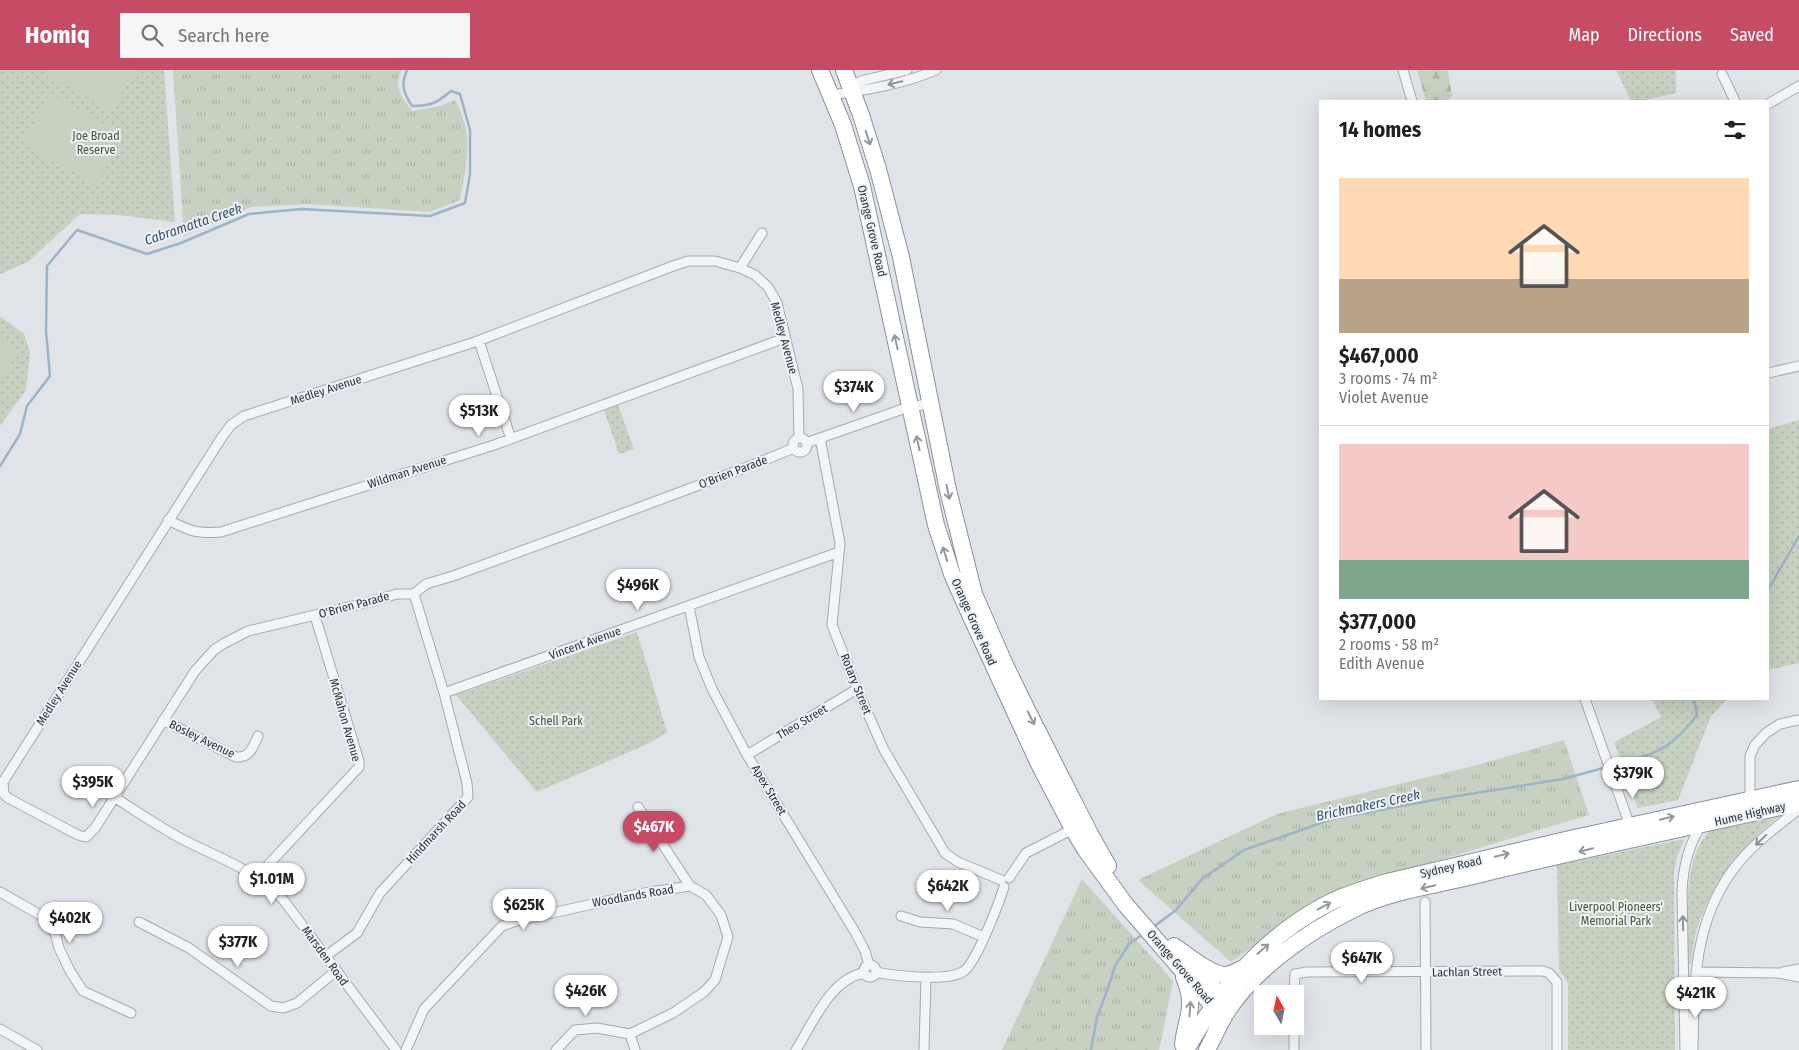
<!DOCTYPE html>
<html lang="en">
<head>
<meta charset="utf-8">
<style>
	:root { --surface:#fff; --page:#f6f6f6; --text:#202124; --muted:#757577; --line:#e0e0e0; --accent:#c64b64 }
	body { margin:0; font-family:"Fira Sans Condensed",sans-serif; background:var(--page); color:var(--text); height:100vh; display:flex; flex-direction:column; font-size:19px; white-space:nowrap }
	* { box-sizing:border-box; margin:0 }
	p { font-size:16px; color:var(--muted) }
	.icon { flex:none; width:28px; height:28px; fill:none; stroke:currentColor; stroke-width:2; stroke-linecap:round; stroke-linejoin:round }
	.map { position:relative; flex:1; overflow:hidden }
	.sheet { position:absolute; left:1319px; top:30px; width:450px; height:600px; display:flex; flex-direction:column; background:var(--surface); border-radius:0px; box-shadow:0 5px 20px #0002 }
	.sheet>* { flex:none }
	.needle { width:32px; rotate:351deg }
	.tools { position:absolute; left:1254px; top:915px; display:grid; gap:10px }
	.tools a { display:grid; place-items:center; width:50px; height:50px; border-radius:0px; background:var(--surface); box-shadow:0 5px 20px #0002; font-size:25px }
	.price { position:absolute; translate:-50% -42px; padding:0 11px; border-radius:18px; background:#fff; color:#222; font-size:16px; line-height:32px; filter:drop-shadow(0 1px 2px #0008) }
	.price::after { content:''; position:absolute; left:50%; top:30px; width:15px; height:11px; margin-left:-8px; background:inherit; clip-path:polygon(0 0,100% 0,50% 100%) }
	.price.on { background:var(--accent); color:#fff }
	ul { padding:0; list-style:none }
	li { display:grid; align-content:center; gap:10px; height:265px; padding:0 20px }
	li+li { border-top:1px solid var(--line) }
	li span { display:grid; place-items:center; height:155px; border-radius:0px; color:#555 }
	li>.icon { margin-inline-start:auto }
	span .icon { width:90px; height:90px; fill:#fffc; stroke-width:1 }
	li b { font-size:21px }
	h2 { display:flex; justify-content:space-between; align-items:center; height:60px; padding:0 20px; font-size:21px }
	header { display:flex; align-items:center; gap:30px; box-sizing:border-box; height:70px; padding:0 25px; background:var(--accent); color:#fff }
	header strong { font-size:24px }
	nav { display:flex; gap:28px; margin-inline-start:auto; font-size:18px }
	.search { width:350px; height:45px; background:var(--page); display:flex; align-items:center; gap:12px; box-sizing:border-box; padding:0 18px; border-radius:0px; color:var(--muted); font-size:19px }
	.map>svg:first-child { display:block }
	.grass { fill:url(#grass-tufts) }
	.forest { fill:url(#forest-firs) }
	.park { fill:url(#park-dots) }
	.pitch { fill:#c6d1c1 }
	.lines { fill:none; stroke-linecap:round; stroke-linejoin:round }
	.stream { stroke:#9db3c6; stroke-width:2.5 }
	.street-casing { stroke:#a5aab2; stroke-width:11 }
	.highway-casing { stroke:#88929e; stroke-width:18 }
	.street { stroke:#f2f4f6; stroke-width:9 }
	.highway { stroke:#fff; stroke-width:16 }
	.oneway { stroke:#8e939a }
	.oneway2 { stroke:#94989e }
	.labels { text-anchor:middle; stroke-width:4; stroke-linejoin:round; paint-order:stroke }
	.park-label { font-size:12px; fill:#405937; stroke:#eff2f6 }
	.street-label { font-size:12px; fill:#29323e; stroke:#eff2f6 }
	.water-label { font-size:14px; font-style:italic; fill:#365370; stroke:#eff2f6 }
</style>
</head>
<body>
<header>
<strong>Homiq</strong>
<div class="search"><svg class="icon" aria-label="search" viewBox="0 0 24 24"><circle cx="10" cy="10" r="6"/><path d="M15 15l6 6"/></svg>Search here</div>
<nav><a>Map</a><a>Directions</a><a>Saved</a></nav>
</header>
<div class="map">
<svg width="1799" height="980" viewBox="0 0 1799 980">
	<defs>
		<pattern id="grass-tufts" width="24" height="20" patternUnits="userSpaceOnUse" patternTransform="scale(1.25)"><rect width="24" height="20" fill="#c6d1c1"/><path d="M3 7l-1-3M5 7V3M7 7l1-3M15 17l-1-3M17 17v-4M19 17l1-3" fill="none" stroke="#aab4a7"/></pattern>
		<pattern id="forest-firs" width="22" height="20" patternUnits="userSpaceOnUse" patternTransform="scale(1.25)"><rect width="22" height="20" fill="#c6d1c1"/><path d="M5 1l3.5 6h-7zM16 11l3.5 6h-7z" fill="#aab4a7"/></pattern>
		<pattern id="park-dots" width="8" height="8" patternUnits="userSpaceOnUse" patternTransform="scale(1.25)"><rect width="8" height="8" fill="#c6d1c1"/><path d="M2 2h.1M6 6h.1" fill="none" stroke="#aab4a7" stroke-width="1.8" stroke-linecap="round"/></pattern>
	</defs>
	<rect width="100%" height="100%" fill="#e0e3e8"/>
	<path class="grass" d="M173,0H402C392,16 403,29 412,41L440,36L455,30C458,36 461,42 463,48C472,73 465,104 460,130L430,142L306,134L251,137L184,166Z
		M1564,670L1589,745L1330,823L1231,892L1138,810L1277,744L1481,694Z
		M1082,809L1173,911L1159,980H1002Z"/>
	<path class="forest" d="M1417,0H1448L1452,27L1447,31H1426Z"/>
	<path class="park" d="M0,0H164L175,152L118,145L80,144L28,192L0,204Z
		M1616,0H1676V23L1641,31H1631Z
		M0,246L24,264L30,283L26,320L0,356Z
		M618,335L634,379L619,384L604,340Z
		M1799,350V593L1768,600V359Z
		M637,562L667,662L650,673L537,722L456,625Z
		M1652,629H1727L1711,646L1678,730L1638,738L1614,672L1661,647Z
		M1778,747C1742,776 1714,811 1698,855C1694,867 1693,881 1691,894H1688C1688,856 1681,789 1710,761Z
		M1684,769L1677,787L1674,801L1675,980H1568V913L1559,899L1557,795Z"/>
	<path class="pitch" d="M47,0H136L112,41L45,3Z
		M50,23L124,65L96,115L22,74Z
		M0,270L18,279L0,314Z"/>
	<g class="lines">
		<path class="stream" d="M0,396L20,364L27,336L50,306L46,261L47,196L77,160L147,184L181,173L249,144L301,139L430,146L465,133L470,104V60L460,24L451,21C437,33 431,36 412,36C404,24 400,14 407,0
			M1768,520L1799,466
			M1612,696C1634,689 1659,685 1676,668C1684,661 1691,653 1697,645L1694,629
			M1152,858L1176,840L1202,809L1244,780L1287,765L1332,749L1439,729L1563,709L1607,697
			M1091,980L1097,947L1107,921L1115,896L1129,874L1143,864"/>
		<g class="street-casing">
			<path id="street" d="M1403,0L1412,31
				M1722,4L1735,31
				M848,18L861,11L907,0
				M831,25C867,20 903,14 936,0
				M1768,34L1799,16
				M740,198L762,163
				M479,271L511,369
				M1768,303L1799,296
				M820,368L840,473L832,555L857,619L884,680L945,783L958,792L1001,810
				M793 375a7 7 0 1 1 14 0a7 7 0 1 1-14 0Z
				M806,373L903,339L930,333
				M794,378L750,396L576,461L453,506L426,514L414,524H397L365,533L248,561L223,574L214,580L195,601L95,758L86,767L78,765L8,728L4,724L3,712L222,367L231,355L244,346L475,272L673,196L688,191H715L740,198L755,205L768,217L777,233L798,319L799,368
				M168,450C190,461 196,464 221,462L494,375L785,268
				M689,536L699,587L712,619L747,685L855,862L865,881L869,895
				M444,623L839,482
				M1585,629L1630,756
				M163,650L236,687C250,688 253,677 258,666
				M747,685L857,619
				M114,727C136,741 158,756 180,768C216,787 259,801 285,832L396,980
				M1750,731V686L1755,675L1766,663L1780,654L1799,650
				M638,737L690,816
				M257,807L359,697V691L315,546
				M1009,808L1026,783L1073,759
				M0,822L42,846L55,863L59,878L70,901L83,921L131,943
				M1425,832L1426,980
				M901,846L920,852L953,854L984,867
				M139,852L189,878L271,936L283,938L297,933L336,901
				M326,886L357,863L380,823L468,727L467,713L444,623L414,524
				M864 901a6 6 0 1 1 12 0a6 6 0 1 1-12 0Z
				M876,902C894,906 949,912 964,901C976,893 999,833 1004,817
				M1696,902L1778,903L1799,907
				M1783,902L1799,899
				M1294,924L1295,904L1307,902L1543,901L1549,903L1557,912V980
				M0,959L37,980
				M630,964L635,980
				M406,980L424,939L502,856L516,851L638,824L690,816L706,825L721,845L728,867L715,910L704,922L673,943L630,964L597,958L575,960L556,980
				M796,980C813,953 830,910 863,903
				M924,980L926,907
				M1294,980V956
				M1685,980L1682,822C1683,798 1688,775 1702,754
				M1693,980C1694,917 1693,855 1732,801C1750,776 1775,758 1799,739"/>
		</g>
		<g class="highway-casing">
			<path id="highway" d="M820,0L843,55L862,116L936,455L952,504L968,540L1039,694L1073,759L1085,779L1125,834L1214,937L1227,942
				M844,0L861,45L878,99L901,187L948,420L974,524L1006,597L1029,644L1090,764L1108,796
				M1174,876C1187,885 1210,905 1225,905C1232,905 1238,900 1244,898
				M1198,902L1221,926L1227,942
				M1183,975C1186,945 1197,939 1184,907
				M1186,980C1220,919 1266,865 1329,833C1347,824 1367,818 1387,812L1570,769L1799,719
				M1207,980C1213,968 1219,955 1226,943C1254,899 1307,862 1354,839C1392,820 1443,814 1485,803C1589,778 1694,756 1799,733"/>
		</g>
		<use href="#street" class="street"/>
		<use href="#highway" class="highway"/>
	</g>
	<defs><path id="oneway-shaft" d="M-6 0H5M1.5-3L5.5 0L1.5 3" fill="none" stroke-width="1.6" stroke-linecap="round" stroke-linejoin="round" transform="scale(1.25)"/></defs>
	<g class="oneway">
		<use href="#oneway-shaft" transform="translate(895 13) rotate(166)"/>
		<use href="#oneway-shaft" transform="translate(1761 770) rotate(136)"/>
		<use href="#oneway-shaft" transform="translate(1683 853) rotate(-91)"/>
	</g>
	<g class="oneway2">
		<use href="#oneway-shaft" transform="translate(868 68) rotate(72)"/>
		<use href="#oneway-shaft" transform="translate(896 272) rotate(-102)"/>
		<use href="#oneway-shaft" transform="translate(918 373) rotate(-102)"/>
		<use href="#oneway-shaft" transform="translate(948 422) rotate(78)"/>
		<use href="#oneway-shaft" transform="translate(945 484) rotate(-108)"/>
		<use href="#oneway-shaft" transform="translate(1031 648) rotate(63)"/>
		<use href="#oneway-shaft" transform="translate(1667 748) rotate(-13)"/>
		<use href="#oneway-shaft" transform="translate(1586 780) rotate(167)"/>
		<use href="#oneway-shaft" transform="translate(1502 785) rotate(-13)"/>
		<use href="#oneway-shaft" transform="translate(1428 817) rotate(167)"/>
		<use href="#oneway-shaft" transform="translate(1324 836) rotate(-28)"/>
		<use href="#oneway-shaft" transform="translate(1263 879) rotate(-41)"/>
		<use href="#oneway-shaft" transform="translate(1190 939) rotate(-86)"/>
	</g>
	<g class="labels">
		<g class="park-label">
			<text x="96" y="70">Joe Broad<tspan x="96" dy="14">Reserve</tspan></text>
			<text x="556" y="655">Schell Park</text>
			<text x="1616" y="841">Liverpool Pioneers'<tspan x="1616" dy="14">Memorial Park</tspan></text>
		</g>
		<g class="street-label">
			<text transform="translate(872 161) rotate(77)" y="4">Orange Grove Road</text>
			<text transform="translate(784 268) rotate(75)" y="4">Medley Avenue</text>
			<text transform="translate(326 320) rotate(-18)" y="4">Medley Avenue</text>
			<text transform="translate(407 402) rotate(-18)" y="4">Wildman Avenue</text>
			<text transform="translate(733 402) rotate(-21)" y="4">O'Brien Parade</text>
			<text transform="translate(354 535) rotate(-15)" y="4">O'Brien Parade</text>
			<text transform="translate(974 552) rotate(66)" y="4">Orange Grove Road</text>
			<text transform="translate(585 573) rotate(-20)" y="4">Vincent Avenue</text>
			<text transform="translate(856 614) rotate(68)" y="4">Rotary Street</text>
			<text transform="translate(59 623) rotate(-58)" y="4">Medley Avenue</text>
			<text transform="translate(345 650) rotate(74)" y="4">McMahon Avenue</text>
			<text transform="translate(802 652) rotate(-31)" y="4">Theo Street</text>
			<text transform="translate(202 669) rotate(26)" y="4">Bosley Avenue</text>
			<text transform="translate(769 720) rotate(59)" y="4">Apex Street</text>
			<text transform="translate(1750 744) rotate(-13)" y="4">Hume Highway</text>
			<text transform="translate(436 762) rotate(-47)" y="4">Hindmarsh Road</text>
			<text transform="translate(1451 797) rotate(-13)" y="4">Sydney Road</text>
			<text transform="translate(633 826) rotate(-10)" y="4">Woodlands Road</text>
			<text transform="translate(325 886) rotate(54)" y="4">Marsden Road</text>
			<text transform="translate(1180 897) rotate(49)" y="4">Orange Grove Road</text>
			<text transform="translate(1467 902) rotate(-1)" y="4">Lachlan Street</text>
		</g>
		<g class="water-label">
			<text transform="translate(193 154) rotate(-19)" y="5">Cabramatta Creek</text>
			<text transform="translate(1368 735) rotate(-12)" y="5">Brickmakers Creek</text>
		</g>
	</g>
</svg>
<div class="tools">
<a><svg class="needle" viewBox="-14 -14 28 28"><path d="M0-13l5 13h-10z" fill="#e53935"/><path d="M0 13l5-13h-10z" fill="#757577"/></svg></a>
</div>
<b class="price" style="left:854px;top:343px">$374K</b>
<b class="price" style="left:479px;top:367px">$513K</b>
<b class="price" style="left:638px;top:541px">$496K</b>
<b class="price" style="left:1633px;top:729px">$379K</b>
<b class="price" style="left:93px;top:738px">$395K</b>
<b class="price on" style="left:654px;top:783px">$467K</b>
<b class="price" style="left:272px;top:835px">$1.01M</b>
<b class="price" style="left:948px;top:842px">$642K</b>
<b class="price" style="left:524px;top:861px">$625K</b>
<b class="price" style="left:70px;top:874px">$402K</b>
<b class="price" style="left:238px;top:898px">$377K</b>
<b class="price" style="left:1362px;top:914px">$647K</b>
<b class="price" style="left:586px;top:947px">$426K</b>
<b class="price" style="left:1696px;top:949px">$421K</b>
<section class="sheet">
<h2>14 homes<svg class="icon" aria-label="filters" viewBox="0 0 24 24"><path d="M4 7h16M4 17h16"/><circle cx="9" cy="7" r="2"/><circle cx="15" cy="17" r="2"/></svg></h2>
<ul>
<li><span style="background:linear-gradient(#ffd9b3 65%,#b9a48a 0)"><svg class="icon" aria-label="home" viewBox="0 0 24 24"><path d="M3 11l9-7 9 7M6 9v11h12V9"/></svg></span><div><b>$467,000</b><p>3 rooms · 74 m²</p><p>Violet Avenue</p></div></li>
<li><span style="background:linear-gradient(#f6c9c9 75%,#7fa58c 0)"><svg class="icon" aria-label="home" viewBox="0 0 24 24"><path d="M3 11l9-7 9 7M6 9v11h12V9"/></svg></span><div><b>$377,000</b><p>2 rooms · 58 m²</p><p>Edith Avenue</p></div></li>
</ul>
</section>
</div>
</body>
</html>
